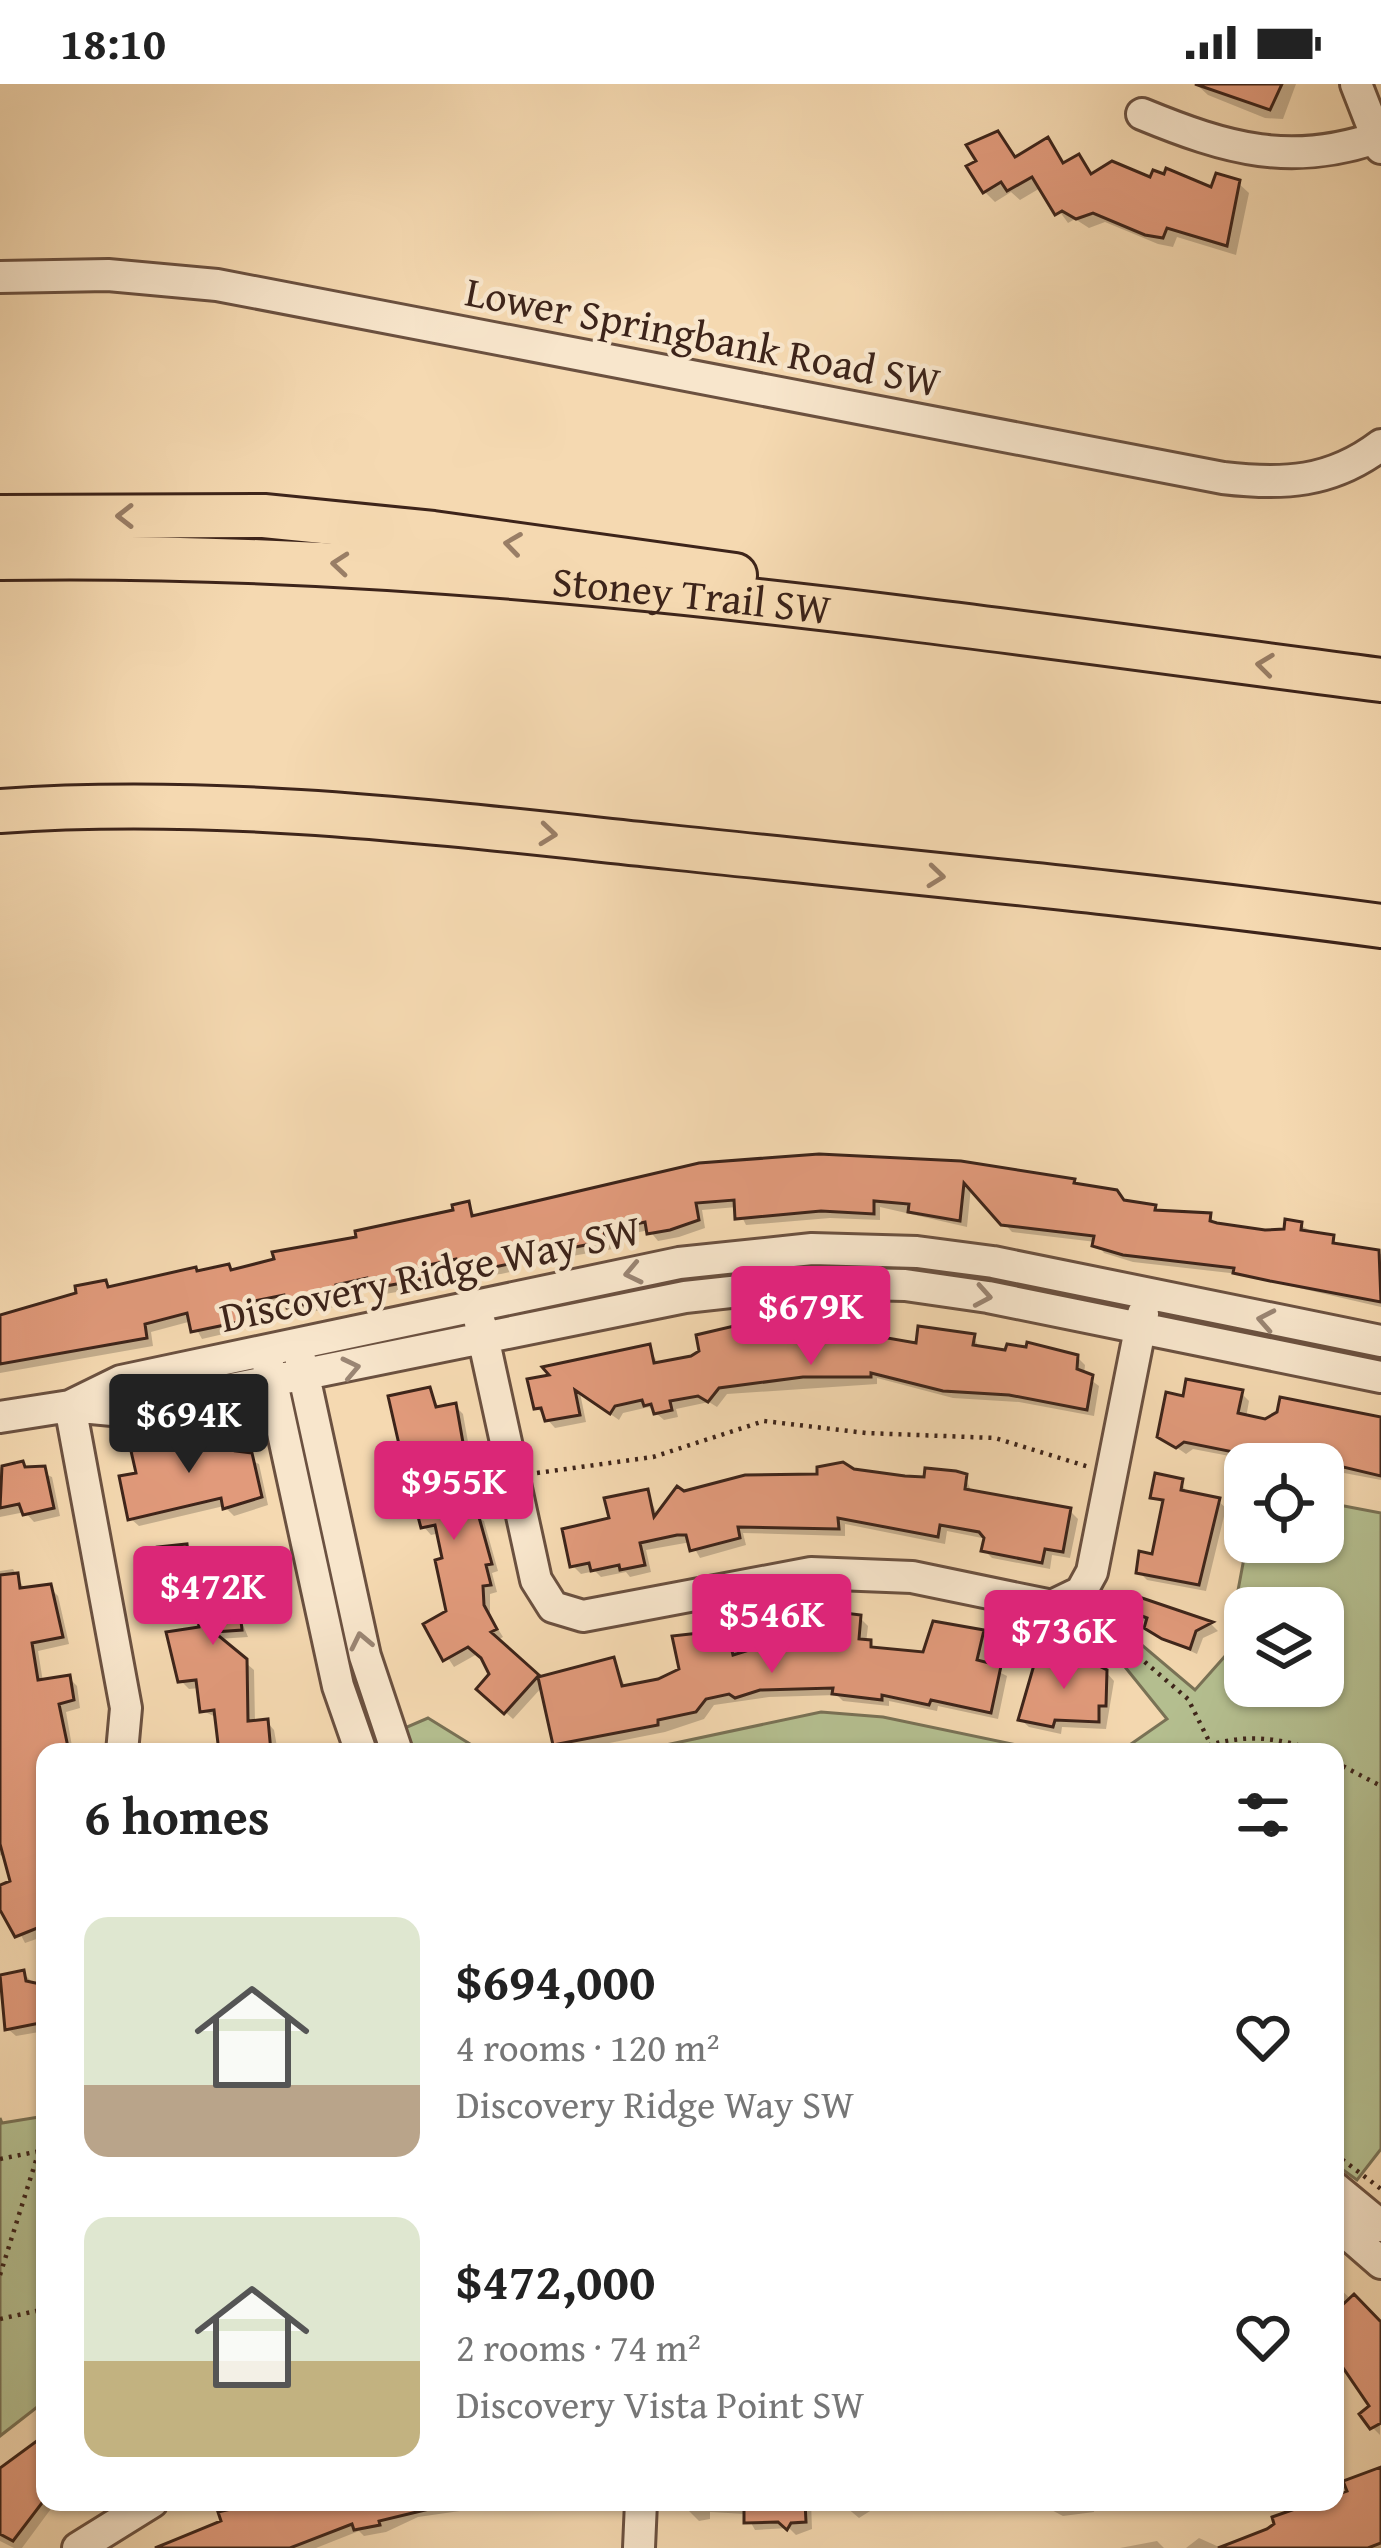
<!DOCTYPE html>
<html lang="en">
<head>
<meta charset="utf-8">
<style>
	:root { --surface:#fff; --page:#f2f2f2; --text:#222; --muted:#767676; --accent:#db2777 }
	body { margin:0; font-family:"Gentium Book Plus",serif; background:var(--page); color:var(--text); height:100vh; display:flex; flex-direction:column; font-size:45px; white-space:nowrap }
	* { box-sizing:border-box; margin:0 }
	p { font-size:39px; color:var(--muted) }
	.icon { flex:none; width:66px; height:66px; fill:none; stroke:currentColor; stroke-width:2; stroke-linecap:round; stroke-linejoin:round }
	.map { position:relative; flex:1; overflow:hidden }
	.side { position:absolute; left:36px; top:1659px; width:1308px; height:768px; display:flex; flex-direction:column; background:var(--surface); border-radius:24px; box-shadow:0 3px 9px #0004 }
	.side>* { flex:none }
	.tools { position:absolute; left:1224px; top:1359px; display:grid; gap:24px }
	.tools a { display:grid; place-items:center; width:120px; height:120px; border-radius:24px; background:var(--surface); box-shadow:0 3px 9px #0004; font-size:60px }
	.price { position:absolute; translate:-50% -102px; padding:0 27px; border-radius:12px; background:var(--accent); color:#fff; font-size:39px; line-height:78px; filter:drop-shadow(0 3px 6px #0008) }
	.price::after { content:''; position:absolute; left:50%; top:72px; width:36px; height:27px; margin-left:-18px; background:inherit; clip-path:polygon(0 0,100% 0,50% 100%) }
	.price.selected { background:#222; color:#fff }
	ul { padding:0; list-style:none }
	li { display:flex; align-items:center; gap:36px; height:300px; padding:0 48px }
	li span { display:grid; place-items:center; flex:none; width:336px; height:240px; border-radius:24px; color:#555 }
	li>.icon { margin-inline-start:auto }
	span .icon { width:144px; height:144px; fill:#fffc; stroke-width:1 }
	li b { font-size:51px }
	h2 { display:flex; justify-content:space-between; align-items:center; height:144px; padding:0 48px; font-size:51px }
	.status { display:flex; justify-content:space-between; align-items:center; height:84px; padding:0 60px; background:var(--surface); direction:ltr }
	.status svg { height:33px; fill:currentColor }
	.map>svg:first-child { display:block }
	.green { fill:#b5c091; stroke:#797256; stroke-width:3; fill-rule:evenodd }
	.shadow { fill:#0003 }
	.building { fill:#e19a7b; stroke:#3d241a; stroke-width:3 }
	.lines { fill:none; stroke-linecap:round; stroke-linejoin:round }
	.minor-casing { stroke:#6b5140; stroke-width:36 }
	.highway-casing { stroke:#3d241a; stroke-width:48 }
	.path { stroke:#3d241a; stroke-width:4.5; stroke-dasharray:3 6; stroke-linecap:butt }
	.minor { stroke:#f8e6cc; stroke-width:30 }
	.highway { stroke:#f5d9b1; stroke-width:42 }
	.oneway { stroke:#997e66 }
	.oneway2 { stroke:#9a8573 }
	.labels { text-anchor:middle; stroke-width:9; stroke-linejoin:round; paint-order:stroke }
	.street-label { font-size:42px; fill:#3d241a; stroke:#f8e6cc }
</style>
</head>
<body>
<div class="status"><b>18:10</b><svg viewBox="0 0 49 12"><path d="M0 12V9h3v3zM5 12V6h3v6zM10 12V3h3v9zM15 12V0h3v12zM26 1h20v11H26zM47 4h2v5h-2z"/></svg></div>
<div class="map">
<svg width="1381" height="2464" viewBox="0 0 1381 2464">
	<rect width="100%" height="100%" fill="#f5d9b1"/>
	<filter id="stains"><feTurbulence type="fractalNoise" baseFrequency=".00167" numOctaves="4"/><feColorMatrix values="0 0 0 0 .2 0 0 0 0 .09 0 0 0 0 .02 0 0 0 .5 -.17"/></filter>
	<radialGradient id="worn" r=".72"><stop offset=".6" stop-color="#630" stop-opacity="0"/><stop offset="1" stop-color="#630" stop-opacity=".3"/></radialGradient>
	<path class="green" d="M1323,1418L1381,1429V2065L1357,2096L1335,2080V1668H1101L1121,1667L1167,1635L1096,1547L1111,1535L1195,1606L1226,1571L1247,1458H1323ZM1323,1524V1602H1245V1524Z
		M821,1628L883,1633L1050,1668H633Z
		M428,1634L483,1668H410L400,1646Z
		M45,2032V2317L0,2352V2034L2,2039Z"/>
	<path class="shadow" d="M1196,0H1296L1283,35L1265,34L1208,11Z
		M998,50L1017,75L1047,57L1066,81L1078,74L1093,92L1213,107L1238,99L1249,109L1236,171L1177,153L1173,163L1158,160L1105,138L1089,144L1075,135L1068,139L1042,103L1020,116L1011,108L995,118L985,108L980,78Z
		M687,1085L1073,1097L1159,1129L1210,1132L1217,1142L1286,1148L1300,1141L1342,1164L1381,1170V1223L1239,1190L1133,1178L1104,1169L1096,1158L1012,1148L971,1103L967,1143L880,1123V1136L830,1134L746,1141L737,1123L702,1126L705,1144L679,1153L658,1157L649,1146L610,1154L613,1165L566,1173L559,1166L518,1176L520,1186L501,1190L469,1193L461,1183L426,1190L429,1202L380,1211L371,1202L342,1208L344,1221L298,1231L289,1219L255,1225L256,1230L242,1233L245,1245L202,1255L192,1237L151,1248L153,1262L0,1289V1237L105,1199L112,1205L228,1183L234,1188L456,1129L468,1120L477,1134Z
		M862,1240L873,1254L918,1262L973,1252L980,1265L1077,1273L1085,1281L1084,1291L1099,1302L1094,1332L1019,1318L953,1314L877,1294V1300L727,1310L717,1323L709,1318L676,1325L678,1333L664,1336L649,1323L623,1329L619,1336L580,1309L586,1338L555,1344L537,1324L649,1264L659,1281L692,1275L750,1242L759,1256L810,1258Z
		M429,1307L440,1325L455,1322L463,1330L472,1380L460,1387L470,1430L484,1437L498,1487L492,1489L497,1508L490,1510V1532L503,1553L496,1557L540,1596L613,1576L626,1604L659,1598L682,1586L726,1549L738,1572L860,1534L868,1542L866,1559L878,1567L926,1571L982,1548L990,1556L985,1581L1007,1592L998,1635L938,1622L937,1627L889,1617V1622L843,1617L837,1611L769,1613L714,1621L704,1635L665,1648L564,1668L556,1660L543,1602L513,1635L480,1605L493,1590L479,1569L454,1583L427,1542L449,1529L446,1476L440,1449L431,1451L424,1443L413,1401L402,1394Z
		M1241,1309L1249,1317L1246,1334L1266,1338L1381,1335V1396L1323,1385V1380H1271L1193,1365L1186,1370L1160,1352L1185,1316Z
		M230,1351L240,1371L259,1380L268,1421L234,1432L224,1422L139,1442L131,1435Z
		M22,1380L52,1393L60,1432L34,1438L25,1428L0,1433V1383Z
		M853,1388L905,1395L965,1393L972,1409L1070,1427L1078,1435L1070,1474L1052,1471L1050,1485L992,1474L984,1466L987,1455L947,1447L945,1460L845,1440V1452L743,1449L746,1461L700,1474L691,1458L646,1466L651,1488L630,1493L626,1488L601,1493L595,1487L581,1490L573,1482L647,1408L658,1432L684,1410Z
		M1181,1398L1188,1411L1218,1417L1226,1424L1206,1507L1147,1496L1139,1488L1154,1473L1165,1421L1154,1413Z
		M186,1463L195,1472L225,1469L233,1477L239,1531L248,1553L218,1555L254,1586L255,1639L267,1638L274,1646L278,1668H191L221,1664L218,1634L203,1627L200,1604L189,1605L181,1597L202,1545L199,1514H193L184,1501L169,1503L161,1495Z
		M13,1485L25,1506L50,1504L58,1512L69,1560L38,1567L43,1598L69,1594L77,1602L80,1624L66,1628L73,1668H45V1852L25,1859L0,1810V1804L13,1799L7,1774L0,1771V1487Z
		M1141,1517L1212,1541L1218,1547L1203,1554L1197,1570L1155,1551L1137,1529Z
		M1059,1575L1106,1588L1114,1597L1106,1645L1062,1643L1061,1650L1029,1643L1021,1636Z
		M23,1889L39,1905L45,1904V1947L16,1952L8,1945Z
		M1335,2200L1381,2244L1380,2351L1372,2343L1373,2323L1335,2267Z
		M45,2360V2418H56L22,2464H14L0,2457V2389Z
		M1381,2388V2464H1186L1199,2454L1219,2463L1268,2447L1321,2418H1335V2406Z
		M267,2418H501L502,2421L418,2433L386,2448L364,2452L359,2447L316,2464H166Z
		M680,2418H811L812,2445L796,2451L789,2444L755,2446L746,2430L710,2428V2435L699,2437Z
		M840,2418H874L878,2422L859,2434Z
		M1036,2418H1116L1095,2423L1094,2428L1063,2432Z
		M1157,2457L1164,2464H1120Z"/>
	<path class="building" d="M1195,0H1282L1270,26Z
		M998,47L1015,73L1048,53L1063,79L1079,70L1091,90L1112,77L1150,93L1153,86L1164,90L1166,84L1211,103L1216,89L1240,96L1227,162L1167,144L1163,154L1145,151L1093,129L1076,135L1062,127L1055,131L1032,93L1007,107L1001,98L983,109L966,82L976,77L966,61Z
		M819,1070L961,1077L1075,1095L1074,1099L1117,1106L1124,1116L1156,1121L1155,1126L1211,1129L1210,1137L1217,1139L1265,1146L1284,1145L1285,1135L1302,1138L1301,1146L1334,1151L1333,1159L1379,1166L1381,1218L1270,1197L1233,1189L1234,1184L1123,1171L1092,1162L1094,1152L1001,1141L964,1099L960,1137L908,1128L909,1120L874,1117V1130L821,1127L735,1135L734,1116L696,1119L699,1136L670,1146L647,1150L645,1138L604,1147L606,1157L555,1167L553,1159L512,1168L514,1179L490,1184L489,1179L459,1187L456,1175L420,1183L423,1195L370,1205L367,1194L336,1201L338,1214L287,1224L284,1211L249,1218L250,1223L236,1226L239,1238L191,1248L187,1229L145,1240L147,1254L0,1280V1231L76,1209L75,1202L106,1196L108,1203L196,1183L197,1187L229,1180L231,1186L274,1175L272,1168L356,1153L355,1147L453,1126L452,1121L469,1117L472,1132L699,1079Z
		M808,1234L863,1237L870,1251L916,1259L918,1242L975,1250L973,1261L1005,1266L1007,1260L1026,1263L1027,1258L1078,1271L1077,1285L1093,1291L1087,1326L1009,1311L943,1307L871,1289V1293H803L719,1304L708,1318L698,1312L670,1317L672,1326L654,1330L651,1320L644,1322L642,1316L615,1322L610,1330L575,1306L580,1331L545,1337L541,1324L534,1325L527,1295L549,1291L542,1283L650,1260L654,1279L691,1272L699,1267L696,1251L751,1238L753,1252L808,1255Z
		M1186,1295L1243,1306L1238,1329L1265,1335L1277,1328L1280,1313L1381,1333V1392L1293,1371L1283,1378L1184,1358L1176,1364L1157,1353L1166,1308L1183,1312Z
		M430,1303L436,1323L456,1319L465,1370V1378L454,1380L465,1428L477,1426L492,1480L486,1481L491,1501L483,1502L484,1521L497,1545L491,1548L539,1591L504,1630L476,1605L489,1590L481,1574L468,1563L443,1577L423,1540L446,1527L435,1476L442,1474L435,1441L421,1444L408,1394L399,1396L396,1379L403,1378L388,1312Z
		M231,1348L235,1367L252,1369L262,1413L223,1425L221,1414L128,1436L119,1392L136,1389L131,1367Z
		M23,1377L25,1383L45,1382L54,1424L23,1431L19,1420L0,1424L2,1382Z
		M843,1378L854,1385L905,1392L924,1393L925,1384L956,1387L967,1390L965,1405L1071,1424L1063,1468L1045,1465L1042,1479L981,1467L984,1454L979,1448L940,1441L938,1453L838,1434L839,1445L738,1443L740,1454L690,1467L686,1451H677L640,1459L645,1481L620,1486L619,1481L591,1487L589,1479L570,1483L562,1445L609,1434L604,1414L648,1405L654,1433L677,1402L684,1407L745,1391L817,1390V1383Z
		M1155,1389L1183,1395L1181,1406L1220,1414L1199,1501L1136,1489L1139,1467L1152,1470L1163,1416L1150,1414Z
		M187,1460L188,1469L226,1466L233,1529L240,1528L242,1546L214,1548L247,1575L248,1637L268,1635L271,1668H219L214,1626L200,1628L196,1596L178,1598L166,1548L199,1543L195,1506L182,1508L180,1494L159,1497L156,1473L157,1463Z
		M18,1489L20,1504L51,1500L63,1553L32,1559L38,1596L70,1591L74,1616L59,1620L69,1668H45V1681L38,1683L45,1716V1841L15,1853L0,1826V1801L10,1797L0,1760V1491Z
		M1139,1513L1213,1538L1196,1547L1190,1565L1162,1555L1144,1544L1147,1534L1134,1529Z
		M836,1528L861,1531L859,1555L871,1556V1563L923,1568L933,1537L984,1546L977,1576L1001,1582L991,1629L931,1616L929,1621L882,1611V1616L832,1610L833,1604L760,1606L735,1614L729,1610L706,1615L696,1628L658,1636V1641L553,1661L538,1593L614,1573L622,1602L658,1595L679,1585L672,1552L727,1546L733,1571L785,1555L792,1550L791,1537L835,1536Z
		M1038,1567L1061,1572L1059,1578L1093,1579L1107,1586L1106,1622H1099V1638L1055,1636L1053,1643L1018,1636Z
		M24,1886L26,1897L45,1901V1938L5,1946L0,1891Z
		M1354,2210L1381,2238V2339L1370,2345L1359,2330L1369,2322L1335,2272V2228Z
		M45,2351V2415L13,2457L0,2450V2384Z
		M1381,2383V2459L1368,2464H1218L1267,2445L1274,2440L1272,2433L1315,2418H1335V2411L1347,2407L1343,2397Z
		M261,2418H428L429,2425L379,2437L380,2441L354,2446L352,2440L290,2464H155L221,2437L218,2428Z
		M744,2418H805L806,2438L791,2439L787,2446L778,2438L744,2439Z"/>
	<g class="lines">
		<g class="minor-casing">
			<path id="minor" d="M1356,0L1381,64
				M1142,30C1227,65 1292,84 1381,52
				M0,193L108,191L217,201L1223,394C1283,401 1331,399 1381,361
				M480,1239L536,1496L553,1523L583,1532L811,1489L912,1493L1052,1522L1081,1508L1092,1488L1143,1230
				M301,1278L365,1572L397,1668
				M268,1280L338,1602L361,1668
				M70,1322L121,1297L679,1179L812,1165L917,1168L993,1178L1381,1257
				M70,1322L126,1624L122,1668
				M0,1333L70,1322L123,1327L685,1213L813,1199L905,1201L988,1213L1381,1293
				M1335,2104L1381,2142
				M1335,2139L1381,2179
				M78,2464L152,2418
				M639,2464L641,2418"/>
		</g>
		<g class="highway-casing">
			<g id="highway">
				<path d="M0,433L264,432L433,449L735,491"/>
				<path id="s1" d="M0,474C462,466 924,537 1381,596"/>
				<path d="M0,727C222,711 449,740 669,763C906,788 1144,810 1381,842"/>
			</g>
		</g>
		<path class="path" d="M537,1389L653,1373L764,1337L866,1349L995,1354L1089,1383
			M1090,1531L1188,1615L1210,1659
			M833,1668H843
			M1191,1668C1231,1650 1276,1650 1316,1668
			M1335,1678L1381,1702
			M1335,2070L1381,2105
			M0,2075L45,2066
			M0,2191L39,2067
			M0,2235L45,2225"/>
		<use href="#minor" class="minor"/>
		<use href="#highway" class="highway"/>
	</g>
	<defs><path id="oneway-chevron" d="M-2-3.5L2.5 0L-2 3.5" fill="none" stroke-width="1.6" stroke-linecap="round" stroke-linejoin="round" transform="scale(3)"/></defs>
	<g class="oneway">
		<use href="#oneway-chevron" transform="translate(125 432) rotate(180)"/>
		<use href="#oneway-chevron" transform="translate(513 460) rotate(-172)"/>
		<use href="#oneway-chevron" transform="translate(340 480) rotate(-175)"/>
		<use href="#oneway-chevron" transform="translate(1265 581) rotate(-173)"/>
		<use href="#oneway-chevron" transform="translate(548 750) rotate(6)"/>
		<use href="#oneway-chevron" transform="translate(936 792) rotate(6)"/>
	</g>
	<g class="oneway2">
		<use href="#oneway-chevron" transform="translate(633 1189) rotate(168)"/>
		<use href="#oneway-chevron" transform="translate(983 1212) rotate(10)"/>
		<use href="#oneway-chevron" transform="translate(1266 1236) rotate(-169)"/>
		<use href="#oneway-chevron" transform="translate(351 1284) rotate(-12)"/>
		<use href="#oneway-chevron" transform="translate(361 1557) rotate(-102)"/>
	</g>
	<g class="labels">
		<g class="street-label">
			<text transform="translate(703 252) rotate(11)" y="15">Lower Springbank Road SW</text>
			<text dy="15" stroke="none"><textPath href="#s1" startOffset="693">Stoney Trail SW</textPath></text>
			<text transform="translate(430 1189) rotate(-12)" y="15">Discovery Ridge Way SW</text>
		</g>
	</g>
	<rect width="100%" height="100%" filter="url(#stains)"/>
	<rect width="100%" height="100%" fill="url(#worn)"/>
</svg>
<div class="tools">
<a><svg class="icon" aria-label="locate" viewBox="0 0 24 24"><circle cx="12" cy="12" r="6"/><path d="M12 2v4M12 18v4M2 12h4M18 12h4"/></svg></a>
<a><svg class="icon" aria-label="layers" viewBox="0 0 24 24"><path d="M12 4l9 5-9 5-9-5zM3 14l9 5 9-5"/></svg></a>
</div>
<b class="price" style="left:811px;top:1284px">$679K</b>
<b class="price selected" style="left:189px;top:1392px">$694K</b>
<b class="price" style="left:454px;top:1459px">$955K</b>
<b class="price" style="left:213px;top:1564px">$472K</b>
<b class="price" style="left:772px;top:1592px">$546K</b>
<b class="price" style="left:1064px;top:1608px">$736K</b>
<section class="side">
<h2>6 homes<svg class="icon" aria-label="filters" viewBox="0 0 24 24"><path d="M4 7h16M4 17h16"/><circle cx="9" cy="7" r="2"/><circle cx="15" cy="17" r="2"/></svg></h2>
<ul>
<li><span style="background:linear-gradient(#dfe7d0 70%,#b9a48a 0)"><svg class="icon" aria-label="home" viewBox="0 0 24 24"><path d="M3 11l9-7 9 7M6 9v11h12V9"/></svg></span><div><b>$694,000</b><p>4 rooms · 120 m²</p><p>Discovery Ridge Way SW</p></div><svg class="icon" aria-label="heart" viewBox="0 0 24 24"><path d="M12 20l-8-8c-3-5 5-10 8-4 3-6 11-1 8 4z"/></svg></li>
<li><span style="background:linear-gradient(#dfe7d0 60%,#c2b280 0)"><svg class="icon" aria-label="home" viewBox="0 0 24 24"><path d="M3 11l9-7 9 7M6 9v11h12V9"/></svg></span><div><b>$472,000</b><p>2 rooms · 74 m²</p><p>Discovery Vista Point SW</p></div><svg class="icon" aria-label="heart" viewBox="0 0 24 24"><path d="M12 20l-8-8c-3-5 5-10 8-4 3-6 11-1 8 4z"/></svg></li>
</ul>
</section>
</div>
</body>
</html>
